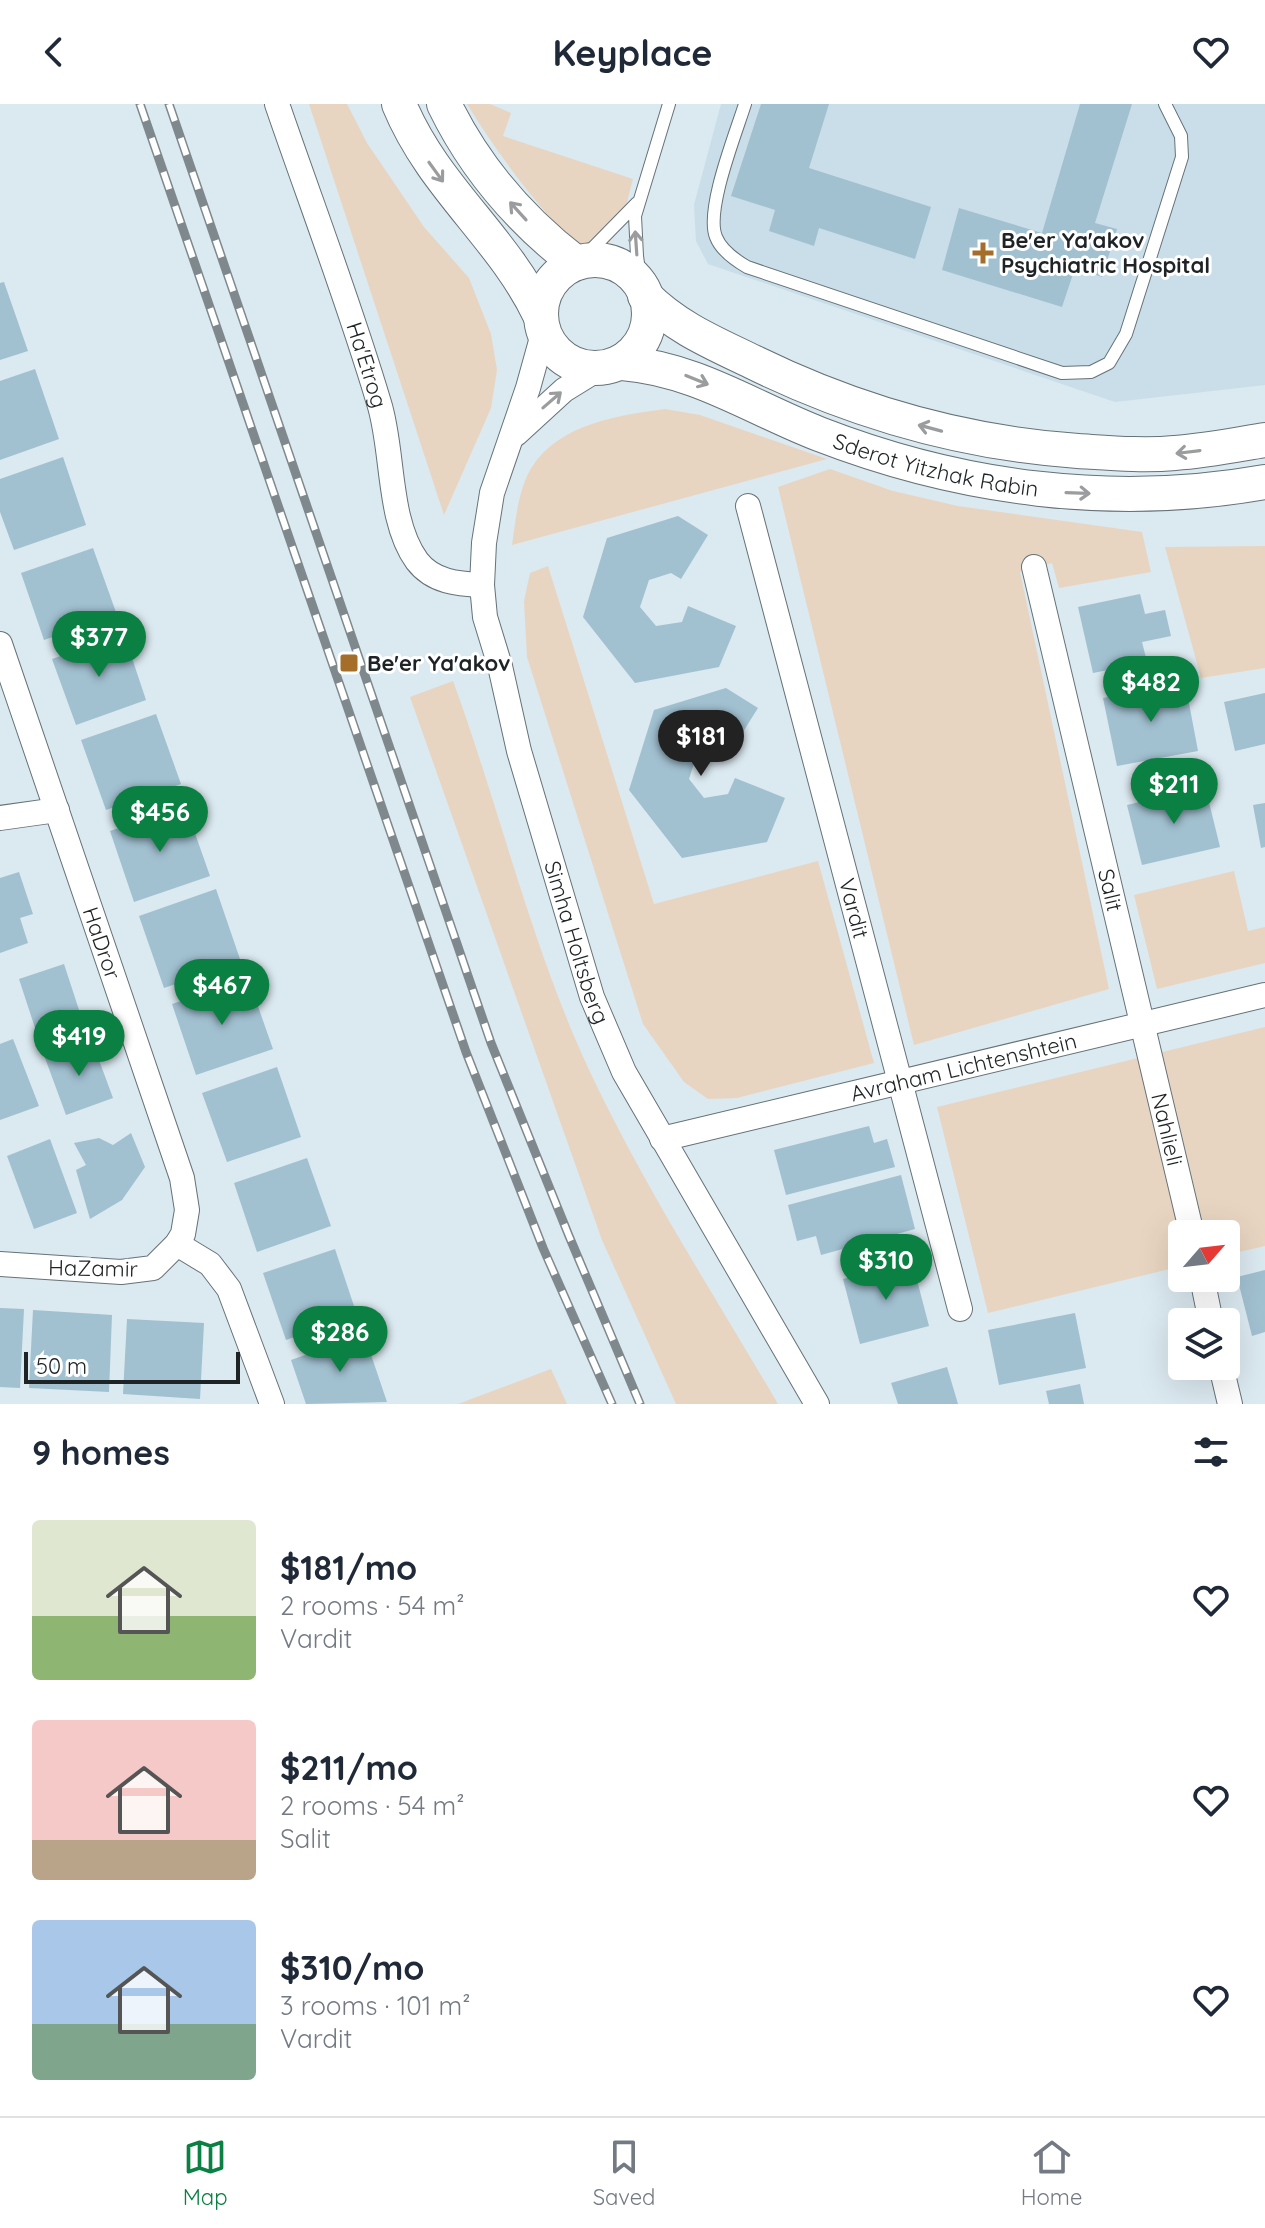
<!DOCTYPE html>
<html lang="en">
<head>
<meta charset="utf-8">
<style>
	:root { --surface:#fff; --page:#f2f2f3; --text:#1f2937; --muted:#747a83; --line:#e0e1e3; --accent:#0b8043 }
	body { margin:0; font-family:Quicksand,sans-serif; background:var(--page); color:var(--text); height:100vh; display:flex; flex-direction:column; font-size:30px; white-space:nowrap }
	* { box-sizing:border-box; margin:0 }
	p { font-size:26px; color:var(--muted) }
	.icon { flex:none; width:44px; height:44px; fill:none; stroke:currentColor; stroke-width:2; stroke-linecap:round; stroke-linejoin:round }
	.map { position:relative; height:1300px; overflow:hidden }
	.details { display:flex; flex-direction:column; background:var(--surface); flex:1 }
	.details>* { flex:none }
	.needle { width:52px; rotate:62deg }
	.fabs { position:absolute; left:1168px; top:1116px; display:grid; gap:16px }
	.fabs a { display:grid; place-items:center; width:72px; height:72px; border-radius:8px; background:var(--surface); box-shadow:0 8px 32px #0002; font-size:40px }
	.scale { position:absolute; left:24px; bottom:20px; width:216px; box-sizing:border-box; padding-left:8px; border:4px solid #1e2325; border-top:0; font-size:22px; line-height:28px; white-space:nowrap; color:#1e2325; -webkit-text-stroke:6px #fff; paint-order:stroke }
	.price { position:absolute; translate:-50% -68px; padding:0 18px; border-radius:28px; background:var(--accent); color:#fff; font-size:26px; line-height:52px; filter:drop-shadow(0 2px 4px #0008) }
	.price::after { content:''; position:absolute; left:50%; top:48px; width:24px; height:18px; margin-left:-12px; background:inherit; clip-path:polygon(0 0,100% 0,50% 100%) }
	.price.selected { background:#222; color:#fff }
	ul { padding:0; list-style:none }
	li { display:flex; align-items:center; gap:24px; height:200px; padding:0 32px }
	li span { display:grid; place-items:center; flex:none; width:224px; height:160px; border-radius:8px; color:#555 }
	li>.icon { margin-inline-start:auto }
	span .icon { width:96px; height:96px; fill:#fffc; stroke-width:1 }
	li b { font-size:34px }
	h2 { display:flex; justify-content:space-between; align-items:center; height:96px; padding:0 32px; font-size:34px }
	header { display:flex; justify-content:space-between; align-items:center; height:104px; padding:0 32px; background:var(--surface); font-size:36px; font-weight:800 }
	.dock { display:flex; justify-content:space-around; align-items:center; height:112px; border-top:2px solid var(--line); background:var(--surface); font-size:22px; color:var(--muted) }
	.dock a { display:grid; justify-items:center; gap:4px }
	.dock .selected { color:var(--accent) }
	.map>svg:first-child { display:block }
	.built { fill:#c9dee9 }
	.green { fill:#e8d5c1 }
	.building { fill:#a1c0d0 }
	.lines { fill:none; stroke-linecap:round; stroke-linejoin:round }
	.lane-casing { stroke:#657278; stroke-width:14 }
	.street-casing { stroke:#657278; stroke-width:26 }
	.secondary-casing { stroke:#657278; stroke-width:36 }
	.lane { stroke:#fff; stroke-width:12 }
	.street { stroke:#fff; stroke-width:24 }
	.secondary { stroke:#fff; stroke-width:34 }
	.rail-casing { stroke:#7f898d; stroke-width:9 }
	.rail { stroke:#fff; stroke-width:6; stroke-dasharray:18; stroke-linecap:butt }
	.oneway { stroke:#9a9c9d }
	.poi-dot { fill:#a46d29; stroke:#fff; stroke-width:3 }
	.labels { text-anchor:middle; stroke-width:6; stroke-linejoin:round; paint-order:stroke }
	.poi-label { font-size:22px; font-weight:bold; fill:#1e2325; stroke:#fff; text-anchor:start }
	.street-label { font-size:22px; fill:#1e2325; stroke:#fff }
</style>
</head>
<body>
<header><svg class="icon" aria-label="back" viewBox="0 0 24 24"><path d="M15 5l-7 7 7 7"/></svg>Keyplace<svg class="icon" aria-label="heart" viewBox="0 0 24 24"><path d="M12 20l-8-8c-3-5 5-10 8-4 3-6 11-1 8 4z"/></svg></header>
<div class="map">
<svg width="1265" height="1300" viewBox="0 0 1265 1300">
	<rect width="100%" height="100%" fill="#dbe9f0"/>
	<path class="built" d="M721,0H1265V281L1115,298L708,160L696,137L694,101Z"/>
	<path class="green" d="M309,0H347L367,39L424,123L469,174L491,230L497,266L491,304L444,411Z
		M467,0H490L511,9L503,32L633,75C625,102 623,130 600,147L580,146C537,102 499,52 467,0Z
		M665,305L700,311L827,355L512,441C516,415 518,385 532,363C559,320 619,311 665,305Z
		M830,365L893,387L958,402L1142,428L1151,468L1059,484L1052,459L1020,468L1109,885L914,941L778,383Z
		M1265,442V564L1201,574L1165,443Z
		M548,462L654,800L818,757L874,959L737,994L708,995L684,978L643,920L527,553L524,497L530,469Z
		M453,577C501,708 532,846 592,972C646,1086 715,1192 778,1300H676L602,1136L410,593Z
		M1234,767L1248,827L1265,823V859L1157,885L1134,791Z
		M1265,923V1142L1226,1151V1130H1182V1162L988,1209L937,1003Z
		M551,1265L567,1300H458Z"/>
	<path class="building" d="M761,0H829L809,64L931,103L915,155L819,124L814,142L769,127L775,106L731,92Z
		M1080,0H1132L1095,119L1117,125L1102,173L1075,164L1062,203L942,166L959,104L1042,129Z
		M4,178L28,247L0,256V179Z
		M35,265L59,335L0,356V277Z
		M63,353L86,421L14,446L0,408V375Z
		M678,412L708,431L681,475L671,469L649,476L640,503L656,522L682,518L688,502L736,522L719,563L635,579L583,513L607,434Z
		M93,444L117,511L44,536L21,469Z
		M1140,490L1145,510L1165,506L1171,532L1142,538L1147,558L1093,569L1078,503Z
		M124,530L146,596L76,621L52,555Z
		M1185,578L1198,647L1117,662L1103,594Z
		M726,584L758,604L729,650L718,643L697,650L689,675L704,694L728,690L735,674L785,694L767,738L682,754L629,686L654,606Z
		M1265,589V640L1235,647L1224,598Z
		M156,610L181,680L106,706L81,636Z
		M1205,682L1220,743L1142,761L1127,701Z
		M1265,699V743L1261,744L1253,701Z
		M185,701L210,772L134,798L110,727Z
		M19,768L33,810L20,814L28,839L0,849V774Z
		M216,785L241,858L164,884L139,812Z
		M64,860L81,912L36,927L19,875Z
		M248,874L273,945L196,971L172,900Z
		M13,935L39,1002L0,1016V940Z
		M92,937L113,994L66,1011L45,954Z
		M277,963L301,1033L227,1058L202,989Z
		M869,1022L874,1039L887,1035L895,1063L786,1091L774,1046Z
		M131,1029L145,1063L122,1096L90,1115L76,1066L86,1061L74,1039L99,1034L113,1041Z
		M50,1035L77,1109L34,1125L7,1052Z
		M307,1054L331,1122L257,1148L234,1079Z
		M901,1071L915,1125L821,1151L816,1132L797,1137L788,1101Z
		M335,1145L357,1211L286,1236L263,1169Z
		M912,1157L929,1222L860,1240L843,1175Z
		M1265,1166V1228L1252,1232L1237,1173Z
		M0,1204L24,1205L20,1284L0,1283Z
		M33,1206L112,1211L109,1288L29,1284Z
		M1075,1209L1086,1264L999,1281L988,1226Z
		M127,1215L204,1219L200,1295L123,1290Z
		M364,1230L387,1298L306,1300L291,1256Z
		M947,1263L958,1300H898L891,1279Z
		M1080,1280L1084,1300H1049L1046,1287Z"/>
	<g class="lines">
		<g class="lane-casing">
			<path id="lane" d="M745,0C736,29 705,106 716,133C721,146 735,156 747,163L1062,269L1091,268L1109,259L1126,230L1182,53L1181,32L1165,0
				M580,157L637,99
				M641,181L637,152L635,112L669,0"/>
		</g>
		<g class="street-casing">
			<g id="street">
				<path id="s1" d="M277,0C311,99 349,198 379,299C394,346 387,416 417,457C433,478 458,480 482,481"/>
				<path id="s2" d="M543,230L528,284L492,389L484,439L482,481L485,513L500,562L519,647L592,893L624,968L817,1300"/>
				<path d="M516,330L564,286L598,265"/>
				<path id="s3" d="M748,402L960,1205"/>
				<path id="s4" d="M1034,463L1192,1130"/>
				<path id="s5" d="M0,540L182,1074L187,1106L183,1130L177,1140L153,1164L121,1168L0,1160"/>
				<path d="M0,714L57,706"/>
				<path id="s6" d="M662,1035L1265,891"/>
				<path d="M177,1140L210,1160L229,1185L272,1300"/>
				<path d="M1202,1174L1211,1218"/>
				<path d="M1221,1262L1230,1300"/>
			</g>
		</g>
		<g class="secondary-casing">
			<g id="secondary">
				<path d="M399,0C433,83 503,133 540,211"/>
				<path d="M444,0C475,64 520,116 576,159"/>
				<circle cx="595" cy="210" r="54"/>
				<path d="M645,192C677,224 714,239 753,258C857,309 963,339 1078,347C1110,349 1143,352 1175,349C1205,347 1235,341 1265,336"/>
				<path id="s7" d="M622,259C696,265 752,304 819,330C961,385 1114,405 1265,378"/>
			</g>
		</g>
		<use href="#lane" class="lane"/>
		<use href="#street" class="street"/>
		<use href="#secondary" class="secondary"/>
		<g class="rail-casing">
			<path id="rail" d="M140,0L466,948L543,1144L612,1300
				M169,0L491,939L569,1132L640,1300"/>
		</g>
		<use href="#rail" class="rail"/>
	</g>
	<defs><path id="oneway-shaft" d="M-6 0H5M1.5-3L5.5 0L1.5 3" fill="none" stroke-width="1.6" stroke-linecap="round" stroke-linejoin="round" transform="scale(2)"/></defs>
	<g class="oneway">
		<use href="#oneway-shaft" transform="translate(436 68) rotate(54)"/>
		<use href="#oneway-shaft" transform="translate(518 107) rotate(-132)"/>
		<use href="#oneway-shaft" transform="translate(636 139) rotate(-94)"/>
		<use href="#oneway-shaft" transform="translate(697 276) rotate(22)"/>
		<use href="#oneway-shaft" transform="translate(552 296) rotate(-41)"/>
		<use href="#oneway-shaft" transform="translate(930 324) rotate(-165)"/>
		<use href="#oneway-shaft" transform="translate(1188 348) rotate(173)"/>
		<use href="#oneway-shaft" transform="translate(1078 389) rotate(2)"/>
	</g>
	<g class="poi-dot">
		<path d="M979 137h8v8h8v8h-8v8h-8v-8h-8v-8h8z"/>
		<rect x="339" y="549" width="20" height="20" rx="4"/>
	</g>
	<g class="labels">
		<g class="poi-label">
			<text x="1001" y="144">Be'er Ya'akov<tspan x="1001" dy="25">Psychiatric Hospital</tspan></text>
			<text x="367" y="567">Be'er Ya'akov</text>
		</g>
		<g class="street-label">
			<text dy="8" stroke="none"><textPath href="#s1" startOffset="276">Ha'Etrog</textPath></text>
			<text dy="8" stroke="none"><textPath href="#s7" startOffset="332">Sderot Yitzhak Rabin</textPath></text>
			<text dy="8" stroke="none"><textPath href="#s4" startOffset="332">Salit</textPath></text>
			<text dy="8" stroke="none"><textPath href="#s3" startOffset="416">Vardit</textPath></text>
			<text dy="8" stroke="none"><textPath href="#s2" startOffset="630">Simha Holtsberg</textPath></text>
			<text dy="8" stroke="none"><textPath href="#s5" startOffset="316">HaDror</textPath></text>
			<text dy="8" stroke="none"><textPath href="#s6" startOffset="310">Avraham Lichtenshtein</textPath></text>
			<text dy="8" stroke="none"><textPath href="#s4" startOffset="578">Nahlieli</textPath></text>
			<text transform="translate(93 1164) rotate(1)" y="8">HaZamir</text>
		</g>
	</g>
</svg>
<div class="fabs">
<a><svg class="needle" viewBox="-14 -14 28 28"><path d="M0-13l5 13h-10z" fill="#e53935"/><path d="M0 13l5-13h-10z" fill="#747a83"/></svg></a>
<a><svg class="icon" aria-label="layers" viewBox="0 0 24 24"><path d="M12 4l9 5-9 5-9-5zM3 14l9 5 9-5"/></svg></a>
</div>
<div class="scale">50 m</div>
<b class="price" style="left:99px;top:575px">$377</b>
<b class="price" style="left:1151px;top:620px">$482</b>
<b class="price selected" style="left:701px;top:674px">$181</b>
<b class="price" style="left:1174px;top:722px">$211</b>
<b class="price" style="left:160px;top:750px">$456</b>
<b class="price" style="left:222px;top:923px">$467</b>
<b class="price" style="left:79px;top:974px">$419</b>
<b class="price" style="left:886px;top:1198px">$310</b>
<b class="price" style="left:340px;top:1270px">$286</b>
</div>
<section class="details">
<h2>9 homes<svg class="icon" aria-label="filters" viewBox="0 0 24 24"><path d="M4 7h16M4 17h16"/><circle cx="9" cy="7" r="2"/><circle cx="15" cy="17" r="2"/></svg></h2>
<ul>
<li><span style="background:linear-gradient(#dfe7d0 60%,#8fb573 0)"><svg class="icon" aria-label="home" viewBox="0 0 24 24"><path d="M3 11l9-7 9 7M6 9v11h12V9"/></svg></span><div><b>$181/mo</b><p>2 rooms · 54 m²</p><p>Vardit</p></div><svg class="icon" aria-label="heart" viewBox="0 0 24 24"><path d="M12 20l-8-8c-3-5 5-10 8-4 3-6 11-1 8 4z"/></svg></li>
<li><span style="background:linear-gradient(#f6c9c9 75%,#b9a48a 0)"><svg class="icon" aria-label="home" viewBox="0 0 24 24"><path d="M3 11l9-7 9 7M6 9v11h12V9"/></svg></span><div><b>$211/mo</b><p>2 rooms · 54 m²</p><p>Salit</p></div><svg class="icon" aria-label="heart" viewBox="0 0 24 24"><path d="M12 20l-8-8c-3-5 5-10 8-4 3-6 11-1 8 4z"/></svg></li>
<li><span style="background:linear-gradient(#a9c7e8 65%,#7fa58c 0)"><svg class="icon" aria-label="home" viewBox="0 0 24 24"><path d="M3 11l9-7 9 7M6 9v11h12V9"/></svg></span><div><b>$310/mo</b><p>3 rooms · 101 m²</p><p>Vardit</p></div><svg class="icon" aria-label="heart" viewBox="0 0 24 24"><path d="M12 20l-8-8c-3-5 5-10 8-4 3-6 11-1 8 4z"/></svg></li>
</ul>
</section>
<nav class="dock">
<a class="selected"><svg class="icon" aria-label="map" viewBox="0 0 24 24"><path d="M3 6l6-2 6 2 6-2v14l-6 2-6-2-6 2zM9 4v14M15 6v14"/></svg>Map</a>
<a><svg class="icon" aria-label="saved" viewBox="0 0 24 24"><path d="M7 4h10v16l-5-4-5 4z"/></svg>Saved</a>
<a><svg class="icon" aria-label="home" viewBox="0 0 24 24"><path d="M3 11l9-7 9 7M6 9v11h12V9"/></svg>Home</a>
</nav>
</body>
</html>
